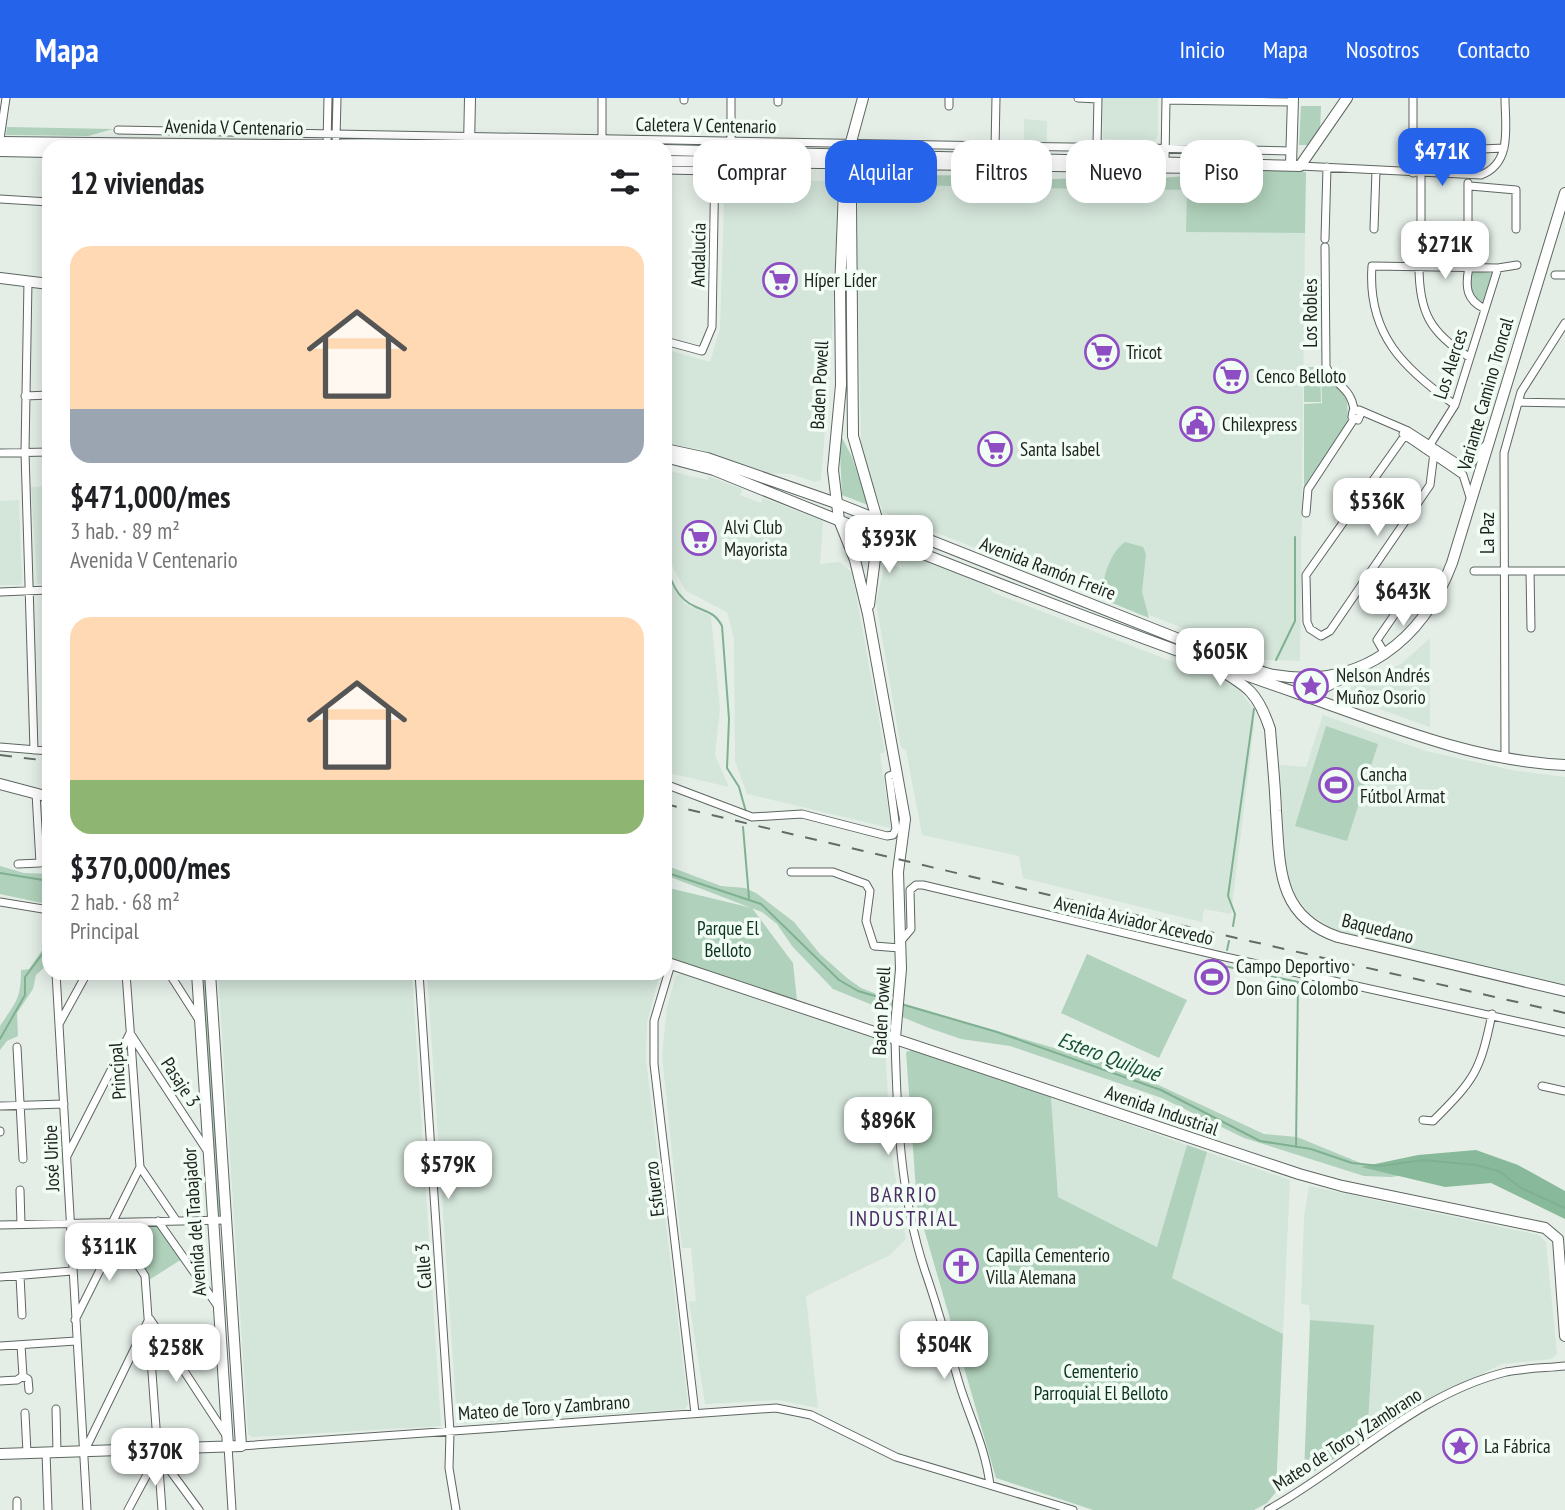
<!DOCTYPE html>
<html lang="es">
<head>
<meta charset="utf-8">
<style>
	:root { --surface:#fff; --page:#f2f2f2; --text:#202124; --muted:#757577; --accent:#2563eb }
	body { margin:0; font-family:"PT Sans Narrow",sans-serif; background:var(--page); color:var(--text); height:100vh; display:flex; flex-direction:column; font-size:26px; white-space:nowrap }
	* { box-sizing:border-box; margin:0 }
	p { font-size:23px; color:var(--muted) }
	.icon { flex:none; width:38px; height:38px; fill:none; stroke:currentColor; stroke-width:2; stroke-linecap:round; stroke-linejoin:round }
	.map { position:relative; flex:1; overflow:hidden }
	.drawer { position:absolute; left:42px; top:42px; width:630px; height:840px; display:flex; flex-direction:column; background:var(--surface); border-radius:21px; box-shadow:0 4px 18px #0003 }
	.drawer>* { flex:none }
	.guide { position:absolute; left:693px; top:42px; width:665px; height:63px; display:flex; gap:14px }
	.price { position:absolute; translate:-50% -60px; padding:0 16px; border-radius:14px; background:#fff; color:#222; font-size:23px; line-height:46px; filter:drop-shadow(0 2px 4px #0008) }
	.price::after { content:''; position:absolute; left:50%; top:42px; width:21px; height:16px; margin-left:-10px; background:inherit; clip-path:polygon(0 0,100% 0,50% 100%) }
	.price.on { background:var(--accent); color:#fff }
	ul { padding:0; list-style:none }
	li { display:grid; align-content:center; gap:14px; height:371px; padding:0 28px }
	li span { display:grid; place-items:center; height:217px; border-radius:21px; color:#555 }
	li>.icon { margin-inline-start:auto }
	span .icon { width:126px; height:126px; fill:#fffc; stroke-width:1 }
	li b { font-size:30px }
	h2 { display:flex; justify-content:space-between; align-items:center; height:84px; padding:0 28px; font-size:30px }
	.pill { padding:0 24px; border-radius:21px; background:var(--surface); box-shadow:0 4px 18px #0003; font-size:24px; line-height:63px }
	.pill.on { background:var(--accent); color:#fff }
	header { display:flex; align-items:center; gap:42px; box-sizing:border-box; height:98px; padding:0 35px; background:var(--accent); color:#fff }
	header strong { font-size:33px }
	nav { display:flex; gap:38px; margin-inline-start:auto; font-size:24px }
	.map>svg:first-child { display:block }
	.built { fill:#d4e5da }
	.green { fill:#b0d1bb }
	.forest { fill:#89b99b }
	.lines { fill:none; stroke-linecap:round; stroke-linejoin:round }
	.stream { stroke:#80b092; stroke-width:2 }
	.street-casing { stroke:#5d6660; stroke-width:9 }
	.secondary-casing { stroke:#5d6660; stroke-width:12 }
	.primary-casing { stroke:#5d6660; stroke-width:12 }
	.street { stroke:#fff; stroke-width:7 }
	.secondary { stroke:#fff; stroke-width:10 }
	.primary { stroke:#fff; stroke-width:10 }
	.rail { stroke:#646a66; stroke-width:2; stroke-dasharray:12 12; stroke-linecap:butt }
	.labels { text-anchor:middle; stroke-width:7; stroke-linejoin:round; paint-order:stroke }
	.street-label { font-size:19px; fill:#1d211e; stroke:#f1fcf4 }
	.poi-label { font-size:19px; fill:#1d211e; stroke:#f1fcf4; text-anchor:start }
	.park-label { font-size:19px; fill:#0b331e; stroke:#f1fcf4 }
	.water-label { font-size:21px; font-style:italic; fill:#185133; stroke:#f1fcf4 }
	.neighbourhood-label { font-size:21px; letter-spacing:2px; fill:#4b2c66; stroke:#f1fcf4 }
</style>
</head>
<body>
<header>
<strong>Mapa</strong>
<nav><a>Inicio</a><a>Mapa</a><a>Nosotros</a><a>Contacto</a></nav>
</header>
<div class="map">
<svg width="1565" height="1412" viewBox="0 0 1565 1412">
	<rect width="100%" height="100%" fill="#e4eee7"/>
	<path class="built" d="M1102,0H1158V38L1155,42L1103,41Z
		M1024,21L1047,23V44H1024Z
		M721,82L831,83L838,91L832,243L821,382L815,384L791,376L762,375L699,351L665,346V251L710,264L720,231L724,106H721Z
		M864,86L1187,92V134L1305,135L1300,563L1250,561L1188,532L883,414L867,371L861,344L857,147L858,89Z
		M665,372L708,382V378L742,391L740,397L761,405L763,400L823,423L820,466L840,464L852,475L885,654L880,656L891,730L747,696L735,663L734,540L727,514L686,493L673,470L665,421Z
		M49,388V485L37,486L31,389Z
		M19,402L22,483L20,487H0V403Z
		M898,453L985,486L994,495L1236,588L1253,610L1254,628L1231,816L1204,811L1202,824L1023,780L1019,758L922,737L906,652L901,650L876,504L885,466L902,470Z
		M665,476L685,506L711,518L720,611L715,657L729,689L665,674Z
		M1430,540V629L1337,596L1401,566Z
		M1323,617L1426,653L1511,672L1565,679V888L1339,835L1310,816L1297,800L1286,773L1280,667L1306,669Z
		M218,875H412L441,1328L252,1339L248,1336Z
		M427,875H660L647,925L646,962L688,1306L685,1311L459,1326L457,1323Z
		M681,876L882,943L885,947L891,1054L906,1141L890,1157L806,1198L818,1310L778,1302L705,1306L689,1204L696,1203L691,1150H682L662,958L667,909L676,878Z
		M1051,999L1187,1047L1158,1149L1058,1099Z
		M1207,1054L1290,1082L1283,1236L1172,1180Z
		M1309,1088L1539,1137L1546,1144L1557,1256L1551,1261L1502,1266L1417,1308L1367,1340L1374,1228L1310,1222L1309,1207L1301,1206L1304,1119Z"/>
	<path class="green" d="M1301,8H1321L1320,33L1310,47H1299Z
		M7,29L113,31L88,38L6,37Z
		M1272,71L1306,74L1305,135L1186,134L1187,92L1105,91L1107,80H1161Z
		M864,76L986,78L1002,81V85H1028L1029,82L1083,80L1084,91L864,86L858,89V79Z
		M1478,172L1494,176L1485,205L1477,202L1469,186L1472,175Z
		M1304,269H1320L1321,304H1304Z
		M1321,270L1347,299L1348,323L1304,389V306L1322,305Z
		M839,334L852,359L868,407L842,397Z
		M1125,444L1143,449L1146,456L1142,494L1149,520L1105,502C1099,485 1110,454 1125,444Z
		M1326,628L1378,646L1347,743L1295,728Z
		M665,767L721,788L745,790L756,795L794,824L820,856L847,880L861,890L895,903L1095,962L1139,978L1264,1036L1297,1039L1363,1066L1506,1086L1420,1075L1391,1079L1364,1078L1244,1040L1162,1000L1010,948L961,941L929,930L833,891L792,848L777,826L762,814L665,777Z
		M0,768L24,775L49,776V809H46L47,797L43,794L42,805L0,796Z
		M665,789L752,810L793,865L797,903L665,858Z
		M44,814L49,818V865L36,877L33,891L17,915L18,938L7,943L0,952V928C15,905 21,902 21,872L29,871L45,848Z
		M1087,856L1187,902L1159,960L1061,915Z
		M200,875H207L222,1115L218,1118Z
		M912,952L1051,999L1058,1099L1157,1149L1187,1047L1207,1054L1172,1180L1283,1236L1276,1394L1267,1405L1254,1412H1093L996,1380L913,1093L916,1092L906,954Z
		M157,1127L182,1161L149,1182L127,1145L137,1128Z
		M1310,1222L1374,1227L1367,1340L1308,1377L1304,1376Z"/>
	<path class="forest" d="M1476,1052L1518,1067L1565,1093V1121L1491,1085L1445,1089L1361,1069L1418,1057Z"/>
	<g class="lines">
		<path class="stream" d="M665,453C667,475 674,500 696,509C709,515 715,515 722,528L729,621L727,670L739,689L746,714
			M1276,562L1295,523V439
			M743,729L749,800
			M665,774L761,806L839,882L858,893L892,903
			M0,775L49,783
			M1233,828L1235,816L1228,798L1254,611
			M1227,852L1229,843
			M1224,868L1298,884L1296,1049
			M901,906L997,934L1161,992L1260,1043L1311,1051L1352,1065L1380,1068L1423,1062L1476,1067L1499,1073L1521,1090L1565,1110
			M0,941L25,897V879L46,851"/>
		<g class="street-casing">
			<path id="street" d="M684,0V2
				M778,0V4
				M1078,0L1098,1
				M1413,0V75
				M1166,2L1293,4
				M949,8V0
				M118,32L995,48C1095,49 1192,51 1292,53
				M336,40L337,0
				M0,41L6,0
				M731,46V0
				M327,47L328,0
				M1097,47L1098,0
				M602,49V0
				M995,51L996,0
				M1413,54L1504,50
				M1165,62L1166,1
				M1300,68L1481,77C1513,65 1505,27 1505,0
				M665,72L715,73
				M1421,75V130
				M1468,85V132
				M1470,88L1516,92V131
				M0,101L49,104
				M1374,131L1376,72
				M665,135V164
				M1325,141L1327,69
				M1325,149L1326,268C1333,287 1351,288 1354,312
				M1419,168C1419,214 1430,235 1469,259
				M1469,169C1465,189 1466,202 1485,211
				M1555,177H1565
				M28,183L25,354L34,652
				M665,186V204
				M665,243L702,253L712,229L715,63
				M25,298L49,297
				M1518,304L1565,305
				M1455,307C1404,271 1367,236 1372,168L1498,170L1517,167
				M1361,315L1358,322L1352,319L1353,313L1359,312L1408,333L1462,368L1471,366L1485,348
				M1408,333L1306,477L1307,524L1310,531L1321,538L1330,533L1430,387L1434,355L1431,345L1455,307L1498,170
				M1403,336L1463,377L1470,399
				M0,355L49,354
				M1306,415L1308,391L1354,321
				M1474,473H1565
				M1530,473L1531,530
				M0,494L49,492
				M1385,556L1377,542L1408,497L1413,496
				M0,649L49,653
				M1505,661L1504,355L1521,294L1565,225
				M665,686L752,719L802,716L887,738L893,737L896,731L889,678L897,675
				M18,766L40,765L36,695
				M791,774H833L866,786L870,793L866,823L874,848L900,850
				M0,804L49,812
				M900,844L911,831L910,792L916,787H923L1221,858L1565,934
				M671,866L654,923V966L695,1315
				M56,875L87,1412
				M126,875L140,1069L176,1122
				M169,875L199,922
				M419,875L450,1334L449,1370L456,1412
				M59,926L87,875
				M895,940C897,1018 900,1098 925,1173C938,1210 948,1247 959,1285C970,1321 985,1348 990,1387
				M17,949L23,1061
				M1542,988L1565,993
				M0,1008L64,1006
				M1423,1022L1433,1023C1475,981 1480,974 1492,916
				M0,1033V1034
				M67,1058L130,935L206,1051
				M140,1069L112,1125L145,1178L162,1412
				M20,1092L21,1126
				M158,1123L217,1207
				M0,1127L226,1122
				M20,1178L22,1217
				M0,1179L72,1173
				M150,1221L226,1337
				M75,1222L118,1136
				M0,1248L76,1243
				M23,1278L28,1281L29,1292
				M0,1283L17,1282L23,1278L21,1247
				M56,1311L57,1354
				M25,1315L27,1355
				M228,1348L232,1412
				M241,1348L776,1310L811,1317L896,1359L1073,1412
				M85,1352L149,1221
				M46,1354L48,1412
				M17,1403V1412
				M128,1412L158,1356L199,1412
				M1268,1412C1348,1368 1414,1297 1506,1274C1525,1270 1546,1270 1565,1268"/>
		</g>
		<g class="secondary-casing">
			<path id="secondary" d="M863,0L845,66L840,192L841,287L833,372L839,422L855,462L868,516L905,721L898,774L901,871L895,940
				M0,44L468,49
				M469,49L470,0
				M665,52L1300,68L1347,0
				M0,53L49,54
				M665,63L1201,70
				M1291,67L1293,0
				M851,104L853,338L877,421L878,437L869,507
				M1216,570C1248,588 1258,595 1270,631C1272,658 1275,685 1276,713C1280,767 1276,818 1338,839L1565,893
				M0,686L49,699
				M665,864L1299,1076L1342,1088L1545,1130L1558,1141L1565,1238
				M197,875L228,1348
				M0,1356L241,1348L210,875"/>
		</g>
		<g class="primary-casing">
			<path id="primary" d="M0,180L49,186
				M665,351L707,360L836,405L1219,557
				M665,359L714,372C906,450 1099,527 1294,594C1383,625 1471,663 1565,667
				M1214,554C1233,562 1254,573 1274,577C1361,592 1423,542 1452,465L1565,95
				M1306,599L1350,576"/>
		</g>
		<use href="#street" class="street"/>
		<use href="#secondary" class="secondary"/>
		<use href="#primary" class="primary"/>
		<path class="rail" d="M0,657L49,663
			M665,706L1083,805L1565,915"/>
	</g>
	<defs>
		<g id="supermarket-ring" transform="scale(1.75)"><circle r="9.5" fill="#f1fcf4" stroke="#8e4dc3" stroke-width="1.5"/><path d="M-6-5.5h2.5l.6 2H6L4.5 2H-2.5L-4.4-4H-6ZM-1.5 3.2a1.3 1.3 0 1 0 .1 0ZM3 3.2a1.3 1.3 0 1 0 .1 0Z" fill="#8e4dc3"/></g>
		<g id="civic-ring" transform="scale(1.75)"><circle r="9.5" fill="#f1fcf4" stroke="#8e4dc3" stroke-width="1.5"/><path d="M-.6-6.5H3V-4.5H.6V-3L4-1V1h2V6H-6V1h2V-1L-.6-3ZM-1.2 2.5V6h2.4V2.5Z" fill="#8e4dc3"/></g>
		<g id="sight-ring" transform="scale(1.75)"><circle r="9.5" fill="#f1fcf4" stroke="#8e4dc3" stroke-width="1.5"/><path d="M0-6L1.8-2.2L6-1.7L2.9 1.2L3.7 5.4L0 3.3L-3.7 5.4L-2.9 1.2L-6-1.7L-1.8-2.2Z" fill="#8e4dc3"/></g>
		<g id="stadium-ring" transform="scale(1.75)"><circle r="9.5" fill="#f1fcf4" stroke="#8e4dc3" stroke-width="1.5"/><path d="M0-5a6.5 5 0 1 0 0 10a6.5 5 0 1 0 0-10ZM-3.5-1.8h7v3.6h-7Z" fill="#8e4dc3"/></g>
		<g id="church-ring" transform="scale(1.75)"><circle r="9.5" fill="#f1fcf4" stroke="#8e4dc3" stroke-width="1.5"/><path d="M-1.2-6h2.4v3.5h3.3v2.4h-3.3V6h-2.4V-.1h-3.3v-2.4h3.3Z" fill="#8e4dc3"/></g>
	</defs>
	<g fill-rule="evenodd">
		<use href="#supermarket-ring" x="780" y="182"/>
		<use href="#supermarket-ring" x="1102" y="254"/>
		<use href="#supermarket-ring" x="1231" y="278"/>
		<use href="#civic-ring" x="1197" y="326"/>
		<use href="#supermarket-ring" x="995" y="351"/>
		<use href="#supermarket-ring" x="699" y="440"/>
		<use href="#sight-ring" x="1311" y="588"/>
		<use href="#stadium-ring" x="1336" y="687"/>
		<use href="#stadium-ring" x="1212" y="879"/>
		<use href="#church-ring" x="961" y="1168"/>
		<use href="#sight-ring" x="1460" y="1348"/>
	</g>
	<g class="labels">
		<g class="street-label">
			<text transform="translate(706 27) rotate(1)" y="7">Caletera V Centenario</text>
			<text transform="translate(234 29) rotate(1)" y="7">Avenida V Centenario</text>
			<text transform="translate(698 157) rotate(-89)" y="7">Andalucía</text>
			<text transform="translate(1310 215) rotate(-90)" y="7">Los Robles</text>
			<text transform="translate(1450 266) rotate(-72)" y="7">Los Alerces</text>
			<text transform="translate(819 287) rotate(-87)" y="7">Baden Powell</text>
			<text transform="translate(1485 296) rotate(-74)" y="7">Variante Camino Troncal</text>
			<text transform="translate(1487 435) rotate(-90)" y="7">La Paz</text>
			<text transform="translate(1048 470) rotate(21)" y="7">Avenida Ramón Freire</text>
			<text transform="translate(1134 822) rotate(13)" y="7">Avenida Aviador Acevedo</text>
			<text transform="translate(1378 830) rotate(14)" y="7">Baquedano</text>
			<text transform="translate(881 913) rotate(-87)" y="7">Baden Powell</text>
			<text transform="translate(117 973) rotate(-94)" y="7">Principal</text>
			<text transform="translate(181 984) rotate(57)" y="7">Pasaje 3</text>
			<text transform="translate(1162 1012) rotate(19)" y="7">Avenida Industrial</text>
			<text transform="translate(51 1060) rotate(-92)" y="7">José Uribe</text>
			<text transform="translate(654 1091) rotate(-97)" y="7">Esfuerzo</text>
			<text transform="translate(194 1124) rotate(-94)" y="7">Avenida del Trabajador</text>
			<text transform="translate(423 1168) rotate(-94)" y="7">Calle 3</text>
			<text transform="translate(544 1309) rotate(-4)" y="7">Mateo de Toro y Zambrano</text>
			<text transform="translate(1347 1341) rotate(-33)" y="7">Mateo de Toro y Zambrano</text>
		</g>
		<g class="poi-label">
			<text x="804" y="189">Híper Líder</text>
			<text x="1126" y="261">Tricot</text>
			<text x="1256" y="285">Cenco Belloto</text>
			<text x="1222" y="333">Chilexpress</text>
			<text x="1020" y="358">Santa Isabel</text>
			<text x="724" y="436">Alvi Club<tspan x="724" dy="22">Mayorista</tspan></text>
			<text x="1336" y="584">Nelson Andrés<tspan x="1336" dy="22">Muñoz Osorio</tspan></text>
			<text x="1360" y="683">Cancha<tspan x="1360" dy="22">Fútbol Armat</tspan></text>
			<text x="1236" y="875">Campo Deportivo<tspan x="1236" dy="22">Don Gino Colombo</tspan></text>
			<text x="986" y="1164">Capilla Cementerio<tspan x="986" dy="22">Villa Alemana</tspan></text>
			<text x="1484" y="1355">La Fábrica</text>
		</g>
		<g class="park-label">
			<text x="728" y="837">Parque El<tspan x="728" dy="22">Belloto</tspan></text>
			<text x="1101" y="1280">Cementerio<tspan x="1101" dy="22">Parroquial El Belloto</tspan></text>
		</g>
		<g class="water-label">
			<text transform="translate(1109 959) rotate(20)" y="7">Estero Quilpué</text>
		</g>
		<g class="neighbourhood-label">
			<text x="904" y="1104">BARRIO<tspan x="904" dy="24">INDUSTRIAL</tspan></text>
		</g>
	</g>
</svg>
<b class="price on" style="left:1442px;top:90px">$471K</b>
<b class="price" style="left:1445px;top:183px">$271K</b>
<b class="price" style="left:1377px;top:440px">$536K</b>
<b class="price" style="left:889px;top:477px">$393K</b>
<b class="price" style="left:1403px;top:530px">$643K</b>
<b class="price" style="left:1220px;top:590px">$605K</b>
<b class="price" style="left:888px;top:1059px">$896K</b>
<b class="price" style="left:448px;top:1103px">$579K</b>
<b class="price" style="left:109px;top:1185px">$311K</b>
<b class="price" style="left:944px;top:1283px">$504K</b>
<b class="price" style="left:176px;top:1286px">$258K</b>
<b class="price" style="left:155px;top:1390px">$370K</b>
<div class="guide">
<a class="pill">Comprar</a>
<a class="pill on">Alquilar</a>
<a class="pill">Filtros</a>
<a class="pill">Nuevo</a>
<a class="pill">Piso</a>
</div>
<section class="drawer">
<h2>12 viviendas<svg class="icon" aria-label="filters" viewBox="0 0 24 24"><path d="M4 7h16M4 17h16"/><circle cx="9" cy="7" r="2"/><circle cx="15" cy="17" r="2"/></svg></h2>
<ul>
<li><span style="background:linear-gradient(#ffd9b3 75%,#9aa5b1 0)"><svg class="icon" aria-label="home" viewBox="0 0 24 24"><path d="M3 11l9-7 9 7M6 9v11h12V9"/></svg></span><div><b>$471,000/mes</b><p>3 hab. · 89 m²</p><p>Avenida V Centenario</p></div></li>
<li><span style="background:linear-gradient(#ffd9b3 75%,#8fb573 0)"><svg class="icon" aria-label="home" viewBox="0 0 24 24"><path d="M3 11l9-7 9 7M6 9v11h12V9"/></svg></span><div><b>$370,000/mes</b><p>2 hab. · 68 m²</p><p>Principal</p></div></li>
</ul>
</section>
</div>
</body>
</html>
